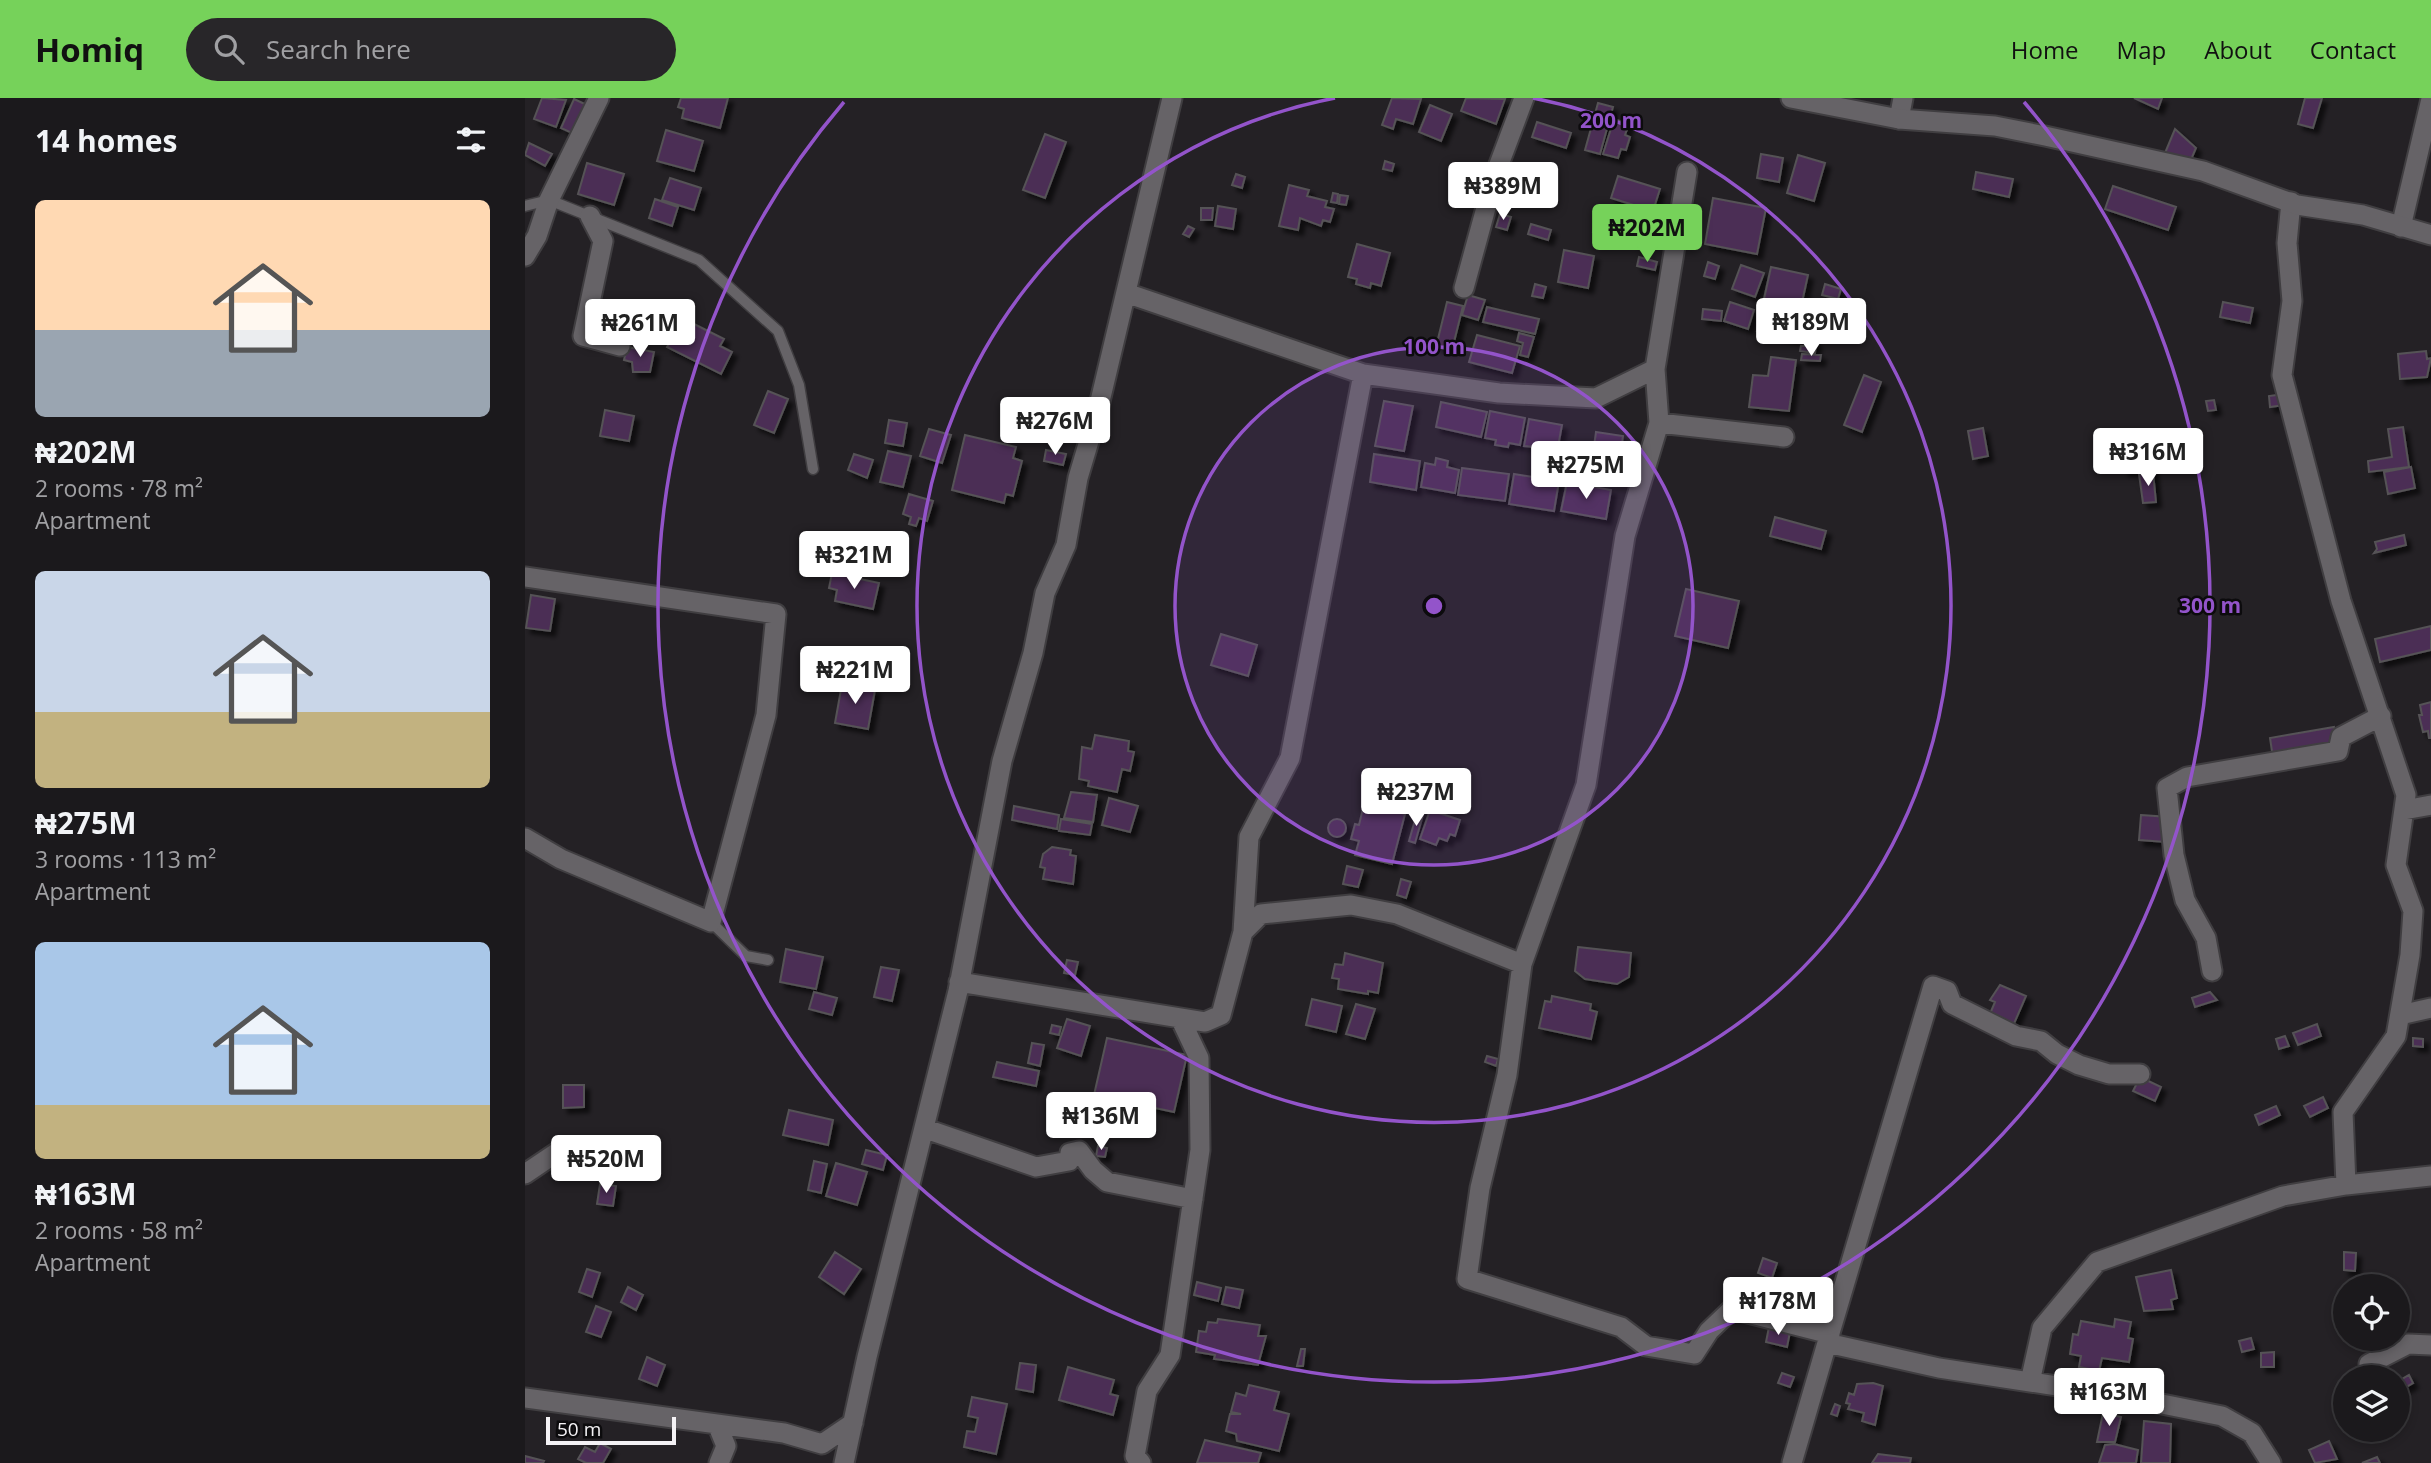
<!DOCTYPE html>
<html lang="en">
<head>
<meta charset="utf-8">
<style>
	:root { --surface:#1b191c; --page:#282629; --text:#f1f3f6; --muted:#a0a0a3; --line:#39383b; --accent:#76d25a }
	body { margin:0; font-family:"Open Sans",sans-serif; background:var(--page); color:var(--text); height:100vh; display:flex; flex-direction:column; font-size:26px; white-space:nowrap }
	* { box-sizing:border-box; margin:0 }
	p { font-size:23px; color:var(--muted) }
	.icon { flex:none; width:38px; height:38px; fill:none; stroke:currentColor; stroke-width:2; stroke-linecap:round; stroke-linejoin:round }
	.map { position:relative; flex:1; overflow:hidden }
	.sheet { display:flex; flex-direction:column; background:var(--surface); width:525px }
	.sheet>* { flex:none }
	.buttons { position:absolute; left:1808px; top:1176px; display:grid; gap:14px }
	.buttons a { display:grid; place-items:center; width:77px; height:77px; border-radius:50%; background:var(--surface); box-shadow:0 4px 10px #0003,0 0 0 2px var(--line); font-size:35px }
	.scale { position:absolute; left:21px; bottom:18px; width:130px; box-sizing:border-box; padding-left:7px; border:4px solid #f4f2f5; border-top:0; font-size:19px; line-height:24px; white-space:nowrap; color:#f4f2f5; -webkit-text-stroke:5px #0c0b0d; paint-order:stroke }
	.price { position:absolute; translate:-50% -60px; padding:0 16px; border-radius:7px; background:#fff; color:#222; font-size:23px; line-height:46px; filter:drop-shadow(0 2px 4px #0008) }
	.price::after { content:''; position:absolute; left:50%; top:42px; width:21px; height:16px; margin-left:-10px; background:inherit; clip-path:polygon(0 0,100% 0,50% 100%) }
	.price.on { background:var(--accent); color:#111 }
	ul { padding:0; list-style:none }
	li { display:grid; align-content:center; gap:14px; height:371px; padding:0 35px }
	li span { display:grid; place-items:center; height:217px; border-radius:10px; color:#555 }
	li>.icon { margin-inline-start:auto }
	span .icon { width:126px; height:126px; fill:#fffc; stroke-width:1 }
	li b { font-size:30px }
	h2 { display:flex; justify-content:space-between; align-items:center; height:84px; padding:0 35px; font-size:30px }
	header { display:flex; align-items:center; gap:42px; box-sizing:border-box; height:98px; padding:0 35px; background:var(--accent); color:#111 }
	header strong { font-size:33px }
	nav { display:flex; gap:38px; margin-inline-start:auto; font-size:24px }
	.search { width:490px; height:63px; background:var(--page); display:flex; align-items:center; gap:18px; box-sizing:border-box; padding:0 24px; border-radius:38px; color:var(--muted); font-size:26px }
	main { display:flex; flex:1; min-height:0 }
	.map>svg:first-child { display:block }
	.building { fill:#4c2f54; stroke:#555256; stroke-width:2; filter:url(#shadow) }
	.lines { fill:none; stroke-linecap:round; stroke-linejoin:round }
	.service-casing { stroke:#403e41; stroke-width:13 }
	.minor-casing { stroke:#403e41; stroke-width:23 }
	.tertiary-casing { stroke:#403e41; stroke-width:23 }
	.service { stroke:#666367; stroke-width:10 }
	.minor { stroke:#666367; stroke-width:19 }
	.tertiary { stroke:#666367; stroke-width:19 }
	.ring { fill:none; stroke:#9354ca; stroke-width:3.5 }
	.centre { fill:#9354ca; stroke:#0c0b0d; stroke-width:3.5 }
	.ring-label { font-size:21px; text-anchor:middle; font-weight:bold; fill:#9354ca; stroke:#0c0b0d; stroke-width:5; stroke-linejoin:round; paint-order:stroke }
</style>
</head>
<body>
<header>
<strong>Homiq</strong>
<div class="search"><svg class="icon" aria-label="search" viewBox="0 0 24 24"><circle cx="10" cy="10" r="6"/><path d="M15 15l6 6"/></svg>Search here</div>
<nav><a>Home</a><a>Map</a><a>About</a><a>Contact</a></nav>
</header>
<main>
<section class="sheet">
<h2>14 homes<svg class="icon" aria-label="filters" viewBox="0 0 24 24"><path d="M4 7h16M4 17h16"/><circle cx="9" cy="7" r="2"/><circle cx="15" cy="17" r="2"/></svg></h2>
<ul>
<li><span style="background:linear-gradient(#ffd9b3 60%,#9aa5b1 0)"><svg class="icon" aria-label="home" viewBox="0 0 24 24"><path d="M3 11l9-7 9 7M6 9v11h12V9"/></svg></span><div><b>₦202M</b><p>2 rooms · 78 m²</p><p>Apartment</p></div></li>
<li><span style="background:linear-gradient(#c9d6e8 65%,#c2b280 0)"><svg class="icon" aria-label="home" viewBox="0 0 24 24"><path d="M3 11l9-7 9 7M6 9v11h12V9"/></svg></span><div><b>₦275M</b><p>3 rooms · 113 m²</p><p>Apartment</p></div></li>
<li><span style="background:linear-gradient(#a9c7e8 75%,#c2b280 0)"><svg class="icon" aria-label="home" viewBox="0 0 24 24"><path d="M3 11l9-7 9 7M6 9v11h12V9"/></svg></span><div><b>₦163M</b><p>2 rooms · 58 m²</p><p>Apartment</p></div></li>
</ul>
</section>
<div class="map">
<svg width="1906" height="1365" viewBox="0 0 1906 1365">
	<defs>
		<filter id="shadow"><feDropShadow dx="5" dy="5" stdDeviation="2" flood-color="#0009"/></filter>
	</defs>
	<rect width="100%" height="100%" fill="#242125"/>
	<path class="building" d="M17,0L41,2L31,29L9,21Z
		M156,0H203L195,30L157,20L159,11L153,9Z
		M867,0L896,1L888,26L871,21L868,31L857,27Z
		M941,0L980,1L971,26L936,13Z
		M1609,0H1637L1633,11Z
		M1780,0H1797L1788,30L1773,26Z
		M49,1L62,7L49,36L36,30Z
		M1073,5L1088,9L1075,56L1060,52Z
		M905,7L927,16L916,43L894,34Z
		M1089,21L1104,26L1100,37L1105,39L1101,52L1096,51L1093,60L1078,56Z
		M1012,24L1046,35L1041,50L1007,39Z
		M1650,31L1671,50L1665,64L1640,55Z
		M141,32L178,43L169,73L132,63Z
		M520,36L541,44L520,100L498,92Z
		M4,45L27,56L20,68L0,57Z
		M1236,56L1258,60L1254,84L1232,80Z
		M1273,57L1300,65L1289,103L1262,95Z
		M860,63L869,66L867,73L858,71Z
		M62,65L99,76L89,107L53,96Z
		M1451,74L1488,81L1484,99L1448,91Z
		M711,76L720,79L717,90L707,87Z
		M1093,78L1135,91L1128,113L1086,100Z
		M145,80L176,90L169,112L137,102Z
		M764,87L784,92L782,98L802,103L800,109L809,111L805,124L798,122L796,128L775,120L773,132L754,128Z
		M1588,88L1651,109L1643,132L1580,111Z
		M808,95L813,96L812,105L806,104Z
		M815,97L823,98L821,107L814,106Z
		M1188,100L1241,110L1232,156L1180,146Z
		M130,101L153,109L147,128L124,120Z
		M693,108L711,111L708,131L690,128Z
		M676,110H688L687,122H676Z
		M975,116L986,119L982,132L971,129Z
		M1071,121L1099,129L1096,141L1068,134Z
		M1006,126L1026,132L1023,142L1003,136Z
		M663,128L669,131L664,139L658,136Z
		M832,146L865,155L856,188L846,185L845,190L831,186L832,181L823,179Z
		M1039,152L1069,158L1063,190L1033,184Z
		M1114,159L1132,164L1130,172L1112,168Z
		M1183,164L1194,168L1190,181L1179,178Z
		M1216,167L1239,175L1230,199L1207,191Z
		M1246,169L1283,177L1269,241L1232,233Z
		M1010,186L1021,189L1018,200L1007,198Z
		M1300,186L1316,191L1313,201L1297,197Z
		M943,197L960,202L953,222L937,217Z
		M922,204L938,208L927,252L911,249Z
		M1205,204L1229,212L1223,231L1199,223Z
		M1698,204L1728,210L1725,225L1695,219Z
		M962,209L1014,221L1010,236L958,224Z
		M1178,211L1197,213L1196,223L1177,221Z
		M145,214L199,241L195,248L207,254L196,276L142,249L149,237L136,231Z
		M994,235L1009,239L1003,259L995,257L998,245L992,243Z
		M952,237L995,248L987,275L944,264Z
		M1283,243L1291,244L1290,255L1275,253L1276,248H1282Z
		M102,249L129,254L125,274H108L107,264L99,262Z
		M1901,253L1902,261L1906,260L1902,279L1875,281L1873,256Z
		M1277,256L1296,257L1295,263L1276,262Z
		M1246,259L1271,262L1264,313L1224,309L1228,277L1243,278Z
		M1339,277L1356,284L1337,334L1319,327Z
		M243,293L263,301L249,335L229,327Z
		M1759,296L1760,307L1745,309L1744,298Z
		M1689,302L1691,312L1683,313L1681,303Z
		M859,303L888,308L879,353L850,348Z
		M916,304L962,314L956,339L911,329Z
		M80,312L109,318L104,343L75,338Z
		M965,313L1000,320L995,347L984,345L983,349L970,347L971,342L960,340Z
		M1004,321L1037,327L1032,354H1008L1009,349L999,348Z
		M364,322L382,325L378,348L360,345Z
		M1878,329L1884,369L1844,374L1843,363L1867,359L1863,331Z
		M1458,330L1463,358L1448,361L1443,333Z
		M404,331L426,337L417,365L395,358Z
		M1626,333L1627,372L1599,373V355H1594L1593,341H1598V334Z
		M1071,334L1098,338L1092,381L1065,377Z
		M440,337L491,349L488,360L497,363L488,398L481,396L479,405L427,392Z
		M521,352L541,356L538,367L519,363Z
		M363,353L386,358L378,389L355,384Z
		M329,356L348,362L342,380L323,372Z
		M849,356L895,363L891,392L845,384Z
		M911,360L923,363L922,369L934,372L930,395L896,389L900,365L910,367Z
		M1886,369L1890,390L1863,396L1859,374Z
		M937,370L984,376L980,403L933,397Z
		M1628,374L1631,404L1618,405L1614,376Z
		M989,376L1034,383L1029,413L984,406Z
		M1042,384L1086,392L1081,421L1036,413Z
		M384,396L408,403L402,423L394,420L391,428L384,426L386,419L378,416Z
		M1250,419L1301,433L1296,451L1245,438Z
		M1879,437L1881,447L1849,455L1852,451L1850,444Z
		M307,475L354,485L348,511L310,503L312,492L304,490Z
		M1161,491L1214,503L1203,550L1150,538Z
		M6,497L30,501L25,533L1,530Z
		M1906,528V552L1855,564L1850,541Z
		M696,536L732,547L723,578L686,567Z
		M317,586L350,592L343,631L310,625Z
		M1906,604V640H1904L1903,633L1898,634L1894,617H1897L1895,607Z
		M1809,629L1812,649L1748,660L1745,640Z
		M570,637L604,643L603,653L609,654L605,673L597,671L592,694L563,688L564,683L554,681L557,649L567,651Z
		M546,694L572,697L568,724L539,720Z
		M584,700L613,708L605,734L577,727Z
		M839,706L880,716L867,766L830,757L834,743L826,741L830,726L834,727Z
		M489,708L534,717L532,731L487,722Z
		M905,712L935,722L930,738L925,736L922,743L914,740L911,747L895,741Z
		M892,715L898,717L890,745L884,743Z
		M1616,717L1644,719L1641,744L1614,742Z
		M803 730a9 9 0 1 1 18 0a9 9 0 1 1-18 0Z
		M536,721L567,726L565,737L534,733Z
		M527,749L546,752L545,757L551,758L548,786L518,781L520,770L515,769L518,756Z
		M822,768L838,772L833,789L818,786Z
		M876,781L886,784L881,800L872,797Z
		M1053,849L1106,855L1104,879L1092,886L1060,881L1050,873Z
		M261,851L298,859L291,891L255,884Z
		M820,855L858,865L853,895L843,893V896L813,891L814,881L807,880L810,866L818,867Z
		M542,862L553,864L550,877L539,875Z
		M356,869L374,872L367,903L349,899Z
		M1475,887L1501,898L1488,928L1464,918L1470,904L1465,902Z
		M289,894L312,900L307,917L284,911Z
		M1685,894L1692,902L1670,909L1667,900Z
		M1027,898L1066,906L1065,912L1072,914L1066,941L1014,930L1020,903L1026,904Z
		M787,901L817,908L811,934L781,927Z
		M831,906L850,911L840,941L821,936Z
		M542,921L565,928L556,958L532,950Z
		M1792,926L1796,938L1773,947L1768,935Z
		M527,927L536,929L534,937L525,935Z
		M1760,938L1764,948L1754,951L1751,941Z
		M582,940L662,957L649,1014L569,997Z
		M1888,940L1898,941V949L1888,948Z
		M507,945L519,947L515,968L503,965Z
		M962,958L973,961L971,968L960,964Z
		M472,964L514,973L511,988L468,979Z
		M1615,979L1636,989L1630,1003L1608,993Z
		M38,987H59V1009L38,1010Z
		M1798,999L1803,1010L1785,1019L1779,1008Z
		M1751,1008L1755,1017L1734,1027L1730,1017Z
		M264,1012L308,1022L303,1047L258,1037Z
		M573,1048L582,1050L580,1059L571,1058Z
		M341,1052L362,1057L358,1072L337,1066Z
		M289,1063L302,1066L296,1095L283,1092Z
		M311,1065L342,1074L332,1107L301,1098Z
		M75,1086L91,1088L88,1108L72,1106Z
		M310,1154L336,1171L319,1196L294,1179Z
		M1819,1154L1831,1155L1830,1173L1819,1172Z
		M1238,1160L1252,1165L1247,1180L1233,1175Z
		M62,1171L75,1175L67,1199L54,1194Z
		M1646,1172L1652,1200L1646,1202L1648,1211L1619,1213L1611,1179Z
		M672,1184L696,1190L693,1203L669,1197Z
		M103,1189L118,1197L111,1212L96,1204Z
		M701,1189L718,1192L714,1210L697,1206Z
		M1226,1196L1279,1208L1276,1222L1223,1210Z
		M71,1208L86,1214L76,1239L61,1234Z
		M693,1221L735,1227L733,1238H741L733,1267L689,1261L690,1257L671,1254L674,1233L681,1234L683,1224L692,1225Z
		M1590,1221L1606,1224L1603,1240L1608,1241L1604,1264L1577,1260L1574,1273L1554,1269L1556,1258L1545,1256L1548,1236L1553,1237L1556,1223L1589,1229Z
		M1244,1229L1265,1234L1262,1249L1241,1244Z
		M1726,1240L1729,1251L1717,1254L1714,1243Z
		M776,1251H780L778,1268H772Z
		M1749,1254V1269H1736V1255Z
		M122,1259L140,1267L132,1288L114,1281Z
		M495,1265L511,1267L508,1294L491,1291Z
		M543,1269L589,1282L585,1296L593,1298L588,1317L534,1302Z
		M1257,1275L1269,1279L1265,1289L1253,1285Z
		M1884,1277L1888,1285L1876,1292L1872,1284Z
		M1348,1285L1358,1288L1350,1327L1337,1323L1339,1315L1323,1311L1325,1306L1321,1305L1324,1295L1329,1297L1332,1286Z
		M724,1287L754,1294L749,1312L764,1316L754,1353L712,1343L711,1336L701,1333L705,1316H716L706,1314L711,1295L721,1298Z
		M447,1299L482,1306L471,1356L439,1349L442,1333L450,1334L453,1320L443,1318Z
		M1310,1306L1315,1308L1312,1318L1306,1316Z
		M1578,1315L1596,1319L1590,1344H1572Z
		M1619,1323L1646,1326L1645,1365H1616Z
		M680,1342L736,1355L733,1365H672Z
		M1804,1343L1812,1361L1790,1365L1784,1352Z
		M75,1345L86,1351L78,1365H61L53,1361L60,1349L70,1354Z
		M1589,1346L1613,1352L1611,1365H1574L1580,1347Z
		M1353,1356L1386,1360L1385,1365H1347Z
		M0,1358L19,1363L18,1365H0Z
		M1852,1359L1855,1365H1837Z"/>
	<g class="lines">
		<g class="service-casing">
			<path id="service" d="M0,108L24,102L174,162L253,233L274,287L288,371
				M186,824L221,858L243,862"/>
		</g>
		<g class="minor-casing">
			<path id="minor" d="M1374,21L1378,0
				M1766,104L1762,145L1767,203L1757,277L1816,503L1881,697L1871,767L1888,813L1885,857L1871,938L1818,1014L1821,1087
				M65,118L78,143L58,238L95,248
				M1876,129L1906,1
				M0,158L12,138L24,102L74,0
				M939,190L970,77L999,0
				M601,195L838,276L765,660L724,739L718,834
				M838,276L974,295L1071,300L1130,271L1162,74
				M1134,325L1259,339
				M0,479L251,516L241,617L186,824L36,761L0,740
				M1879,712L1906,707
				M997,866L1061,687L1100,438L1134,325L1130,271
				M1687,873L1681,840L1660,802L1649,757L1642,690L1662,679L1813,653L1816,639L1856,618
				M434,884L680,924L696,917L718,834L736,816L826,807L872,816L997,866L982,977L955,1090L942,1181L1096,1229L1121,1248L1169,1256L1184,1233L1207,1211L1305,1236
				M1875,917L1906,910
				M1615,976H1584L1554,967L1532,956L1516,943L1491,938L1427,906L1422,893L1408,888L1302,1245L1414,1270L1597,1298L1697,1318L1727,1335L1746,1365
				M401,1031L511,1069L544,1063L545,1055L554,1053L568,1072L582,1084L668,1101
				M0,1076L31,1055
				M1844,1266L1883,1246L1906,1247
				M1505,1284L1517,1230L1572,1164L1758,1098L1821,1087L1906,1078
				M0,1300L259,1335L297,1346L328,1325
				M192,1326L201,1348L194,1365
				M319,1365L342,1259L433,893L477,663L508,555L520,495L541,447L553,380L572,316L647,0
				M616,1365L610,1358L622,1293L645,1257L675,1052L674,960L655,920
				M1267,1365L1302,1245"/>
		</g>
		<g class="tertiary-casing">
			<path id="tertiary" d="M1266,0L1374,21L1470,28L1520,38L1678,73L1772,107L1838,117L1906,137"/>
		</g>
		<use href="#service" class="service"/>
		<use href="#minor" class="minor"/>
		<use href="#tertiary" class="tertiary"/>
	</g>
	<circle cx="909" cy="508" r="259" fill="#9354ca" fill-opacity=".12"/>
	<g class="ring">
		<circle cx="909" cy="508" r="259"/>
		<path d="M1008 0A517 517 0 1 1 810 0"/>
		<path d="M1499 4A776 776 0 1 1 319 4"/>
	</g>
	<circle cx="909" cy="508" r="10" class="centre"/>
	<g class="ring-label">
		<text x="1086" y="30">200 m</text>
		<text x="909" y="256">100 m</text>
		<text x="1685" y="515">300 m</text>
	</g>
</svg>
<div class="buttons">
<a><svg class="icon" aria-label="locate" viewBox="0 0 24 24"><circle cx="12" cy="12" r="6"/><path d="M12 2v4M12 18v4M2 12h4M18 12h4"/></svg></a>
<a><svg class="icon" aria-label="layers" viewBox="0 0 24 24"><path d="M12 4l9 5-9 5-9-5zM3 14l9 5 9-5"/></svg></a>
</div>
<div class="scale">50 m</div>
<b class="price" style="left:978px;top:124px">₦389M</b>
<b class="price on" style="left:1122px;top:166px">₦202M</b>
<b class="price" style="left:1286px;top:260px">₦189M</b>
<b class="price" style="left:115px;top:261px">₦261M</b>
<b class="price" style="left:530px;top:359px">₦276M</b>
<b class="price" style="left:1623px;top:390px">₦316M</b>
<b class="price" style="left:1061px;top:403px">₦275M</b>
<b class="price" style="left:329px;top:493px">₦321M</b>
<b class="price" style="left:330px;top:608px">₦221M</b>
<b class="price" style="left:891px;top:730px">₦237M</b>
<b class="price" style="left:576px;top:1054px">₦136M</b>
<b class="price" style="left:81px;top:1097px">₦520M</b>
<b class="price" style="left:1253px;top:1239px">₦178M</b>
<b class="price" style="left:1584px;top:1330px">₦163M</b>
</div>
</main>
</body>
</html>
